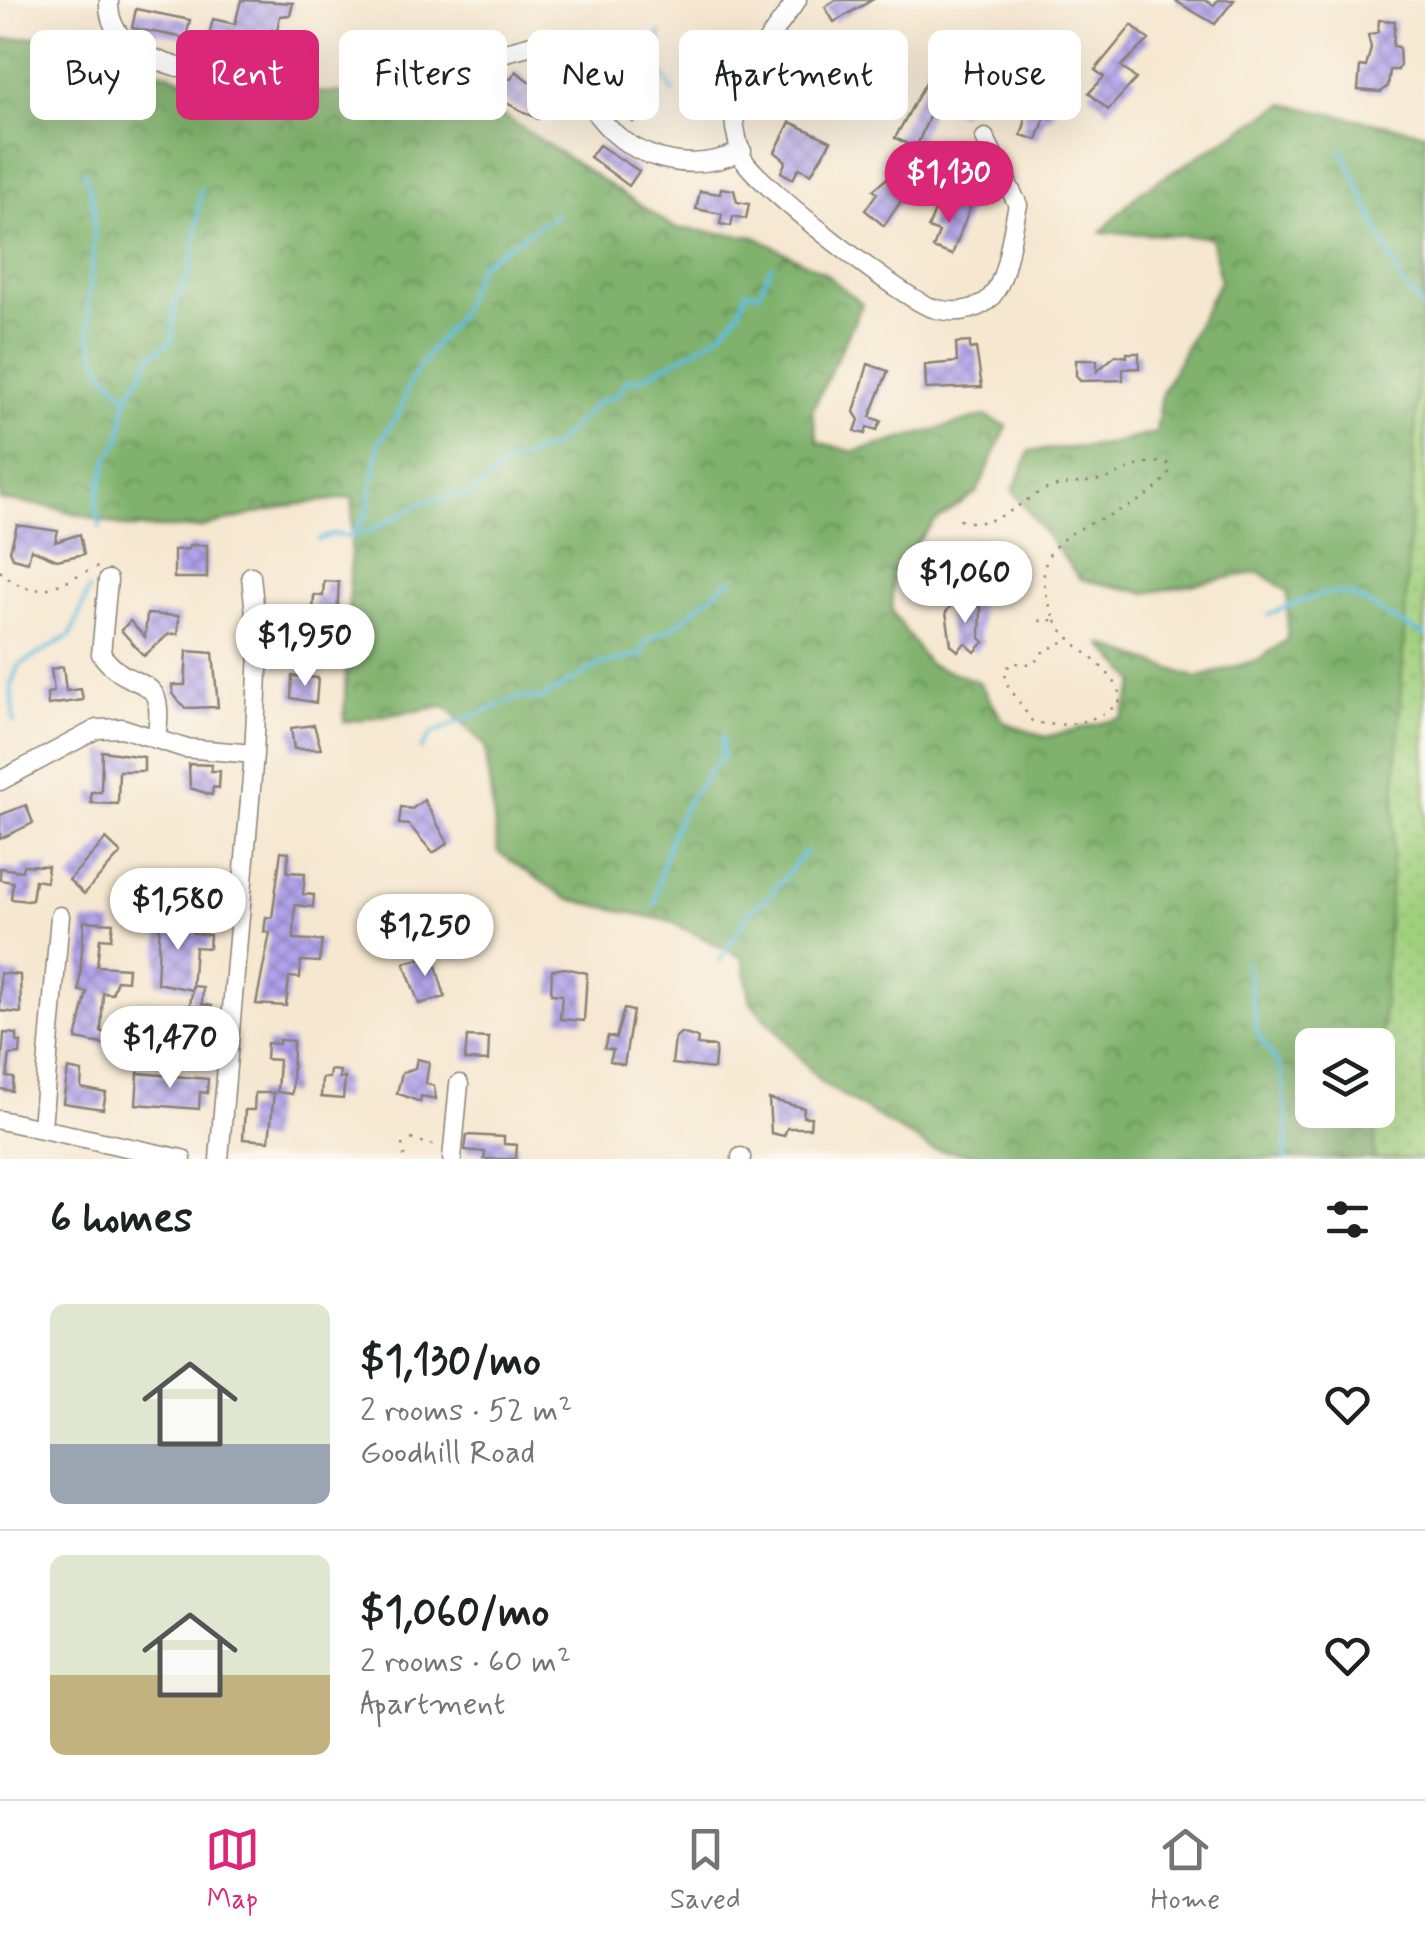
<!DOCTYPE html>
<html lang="en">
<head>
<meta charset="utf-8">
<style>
	:root { --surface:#fff; --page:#f2f2f2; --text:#202124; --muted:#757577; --line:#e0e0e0; --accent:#db2777 }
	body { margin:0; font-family:Mynerve,sans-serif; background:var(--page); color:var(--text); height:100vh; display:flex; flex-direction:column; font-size:38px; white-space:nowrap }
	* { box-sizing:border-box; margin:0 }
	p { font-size:32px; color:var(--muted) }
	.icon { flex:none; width:55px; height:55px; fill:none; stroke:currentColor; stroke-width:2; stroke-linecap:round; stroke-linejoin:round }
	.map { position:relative; height:1159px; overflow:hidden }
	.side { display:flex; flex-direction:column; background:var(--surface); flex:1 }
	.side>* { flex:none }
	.hud { position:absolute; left:30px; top:30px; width:1365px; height:90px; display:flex; gap:20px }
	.controls { position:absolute; left:1295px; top:1028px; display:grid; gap:20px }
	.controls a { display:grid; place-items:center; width:100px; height:100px; border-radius:15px; background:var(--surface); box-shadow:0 10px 40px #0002; font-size:50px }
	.price { position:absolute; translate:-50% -85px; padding:0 22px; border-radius:35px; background:#fff; color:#222; font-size:32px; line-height:65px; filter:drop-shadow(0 2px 5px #0008) }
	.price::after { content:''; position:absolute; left:50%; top:60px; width:30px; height:22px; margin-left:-15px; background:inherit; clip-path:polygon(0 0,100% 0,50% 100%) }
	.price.current { background:var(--accent); color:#fff }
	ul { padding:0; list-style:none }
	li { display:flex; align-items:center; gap:30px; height:250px; padding:0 50px }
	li+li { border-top:2px solid var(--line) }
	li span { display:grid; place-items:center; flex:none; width:280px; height:200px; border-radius:15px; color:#555 }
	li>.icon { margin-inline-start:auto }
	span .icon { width:120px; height:120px; fill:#fffc; stroke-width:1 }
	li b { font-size:42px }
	h2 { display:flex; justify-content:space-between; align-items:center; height:120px; padding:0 50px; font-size:42px }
	.pill { padding:0 35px; border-radius:15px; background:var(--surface); box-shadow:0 10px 40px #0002; font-size:35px; line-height:90px }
	.pill.current { background:var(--accent); color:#fff }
	.menu { display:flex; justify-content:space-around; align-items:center; height:140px; border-top:2px solid var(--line); background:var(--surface); font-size:28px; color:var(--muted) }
	.menu a { display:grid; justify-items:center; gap:5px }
	.menu .current { color:var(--accent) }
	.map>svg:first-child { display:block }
	.forest { fill:url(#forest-crowns); stroke:#4e6744; stroke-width:2.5; fill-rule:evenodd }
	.park { fill:url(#park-dots); stroke:#5e764d; stroke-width:2.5 }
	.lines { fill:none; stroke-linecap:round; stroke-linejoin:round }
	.stream { stroke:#61bddf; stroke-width:4 }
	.building { fill:url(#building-cross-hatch) }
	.minor-casing { stroke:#898276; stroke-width:21 }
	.path { stroke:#898276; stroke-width:2.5; stroke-dasharray:2.5 8; stroke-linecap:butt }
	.minor { stroke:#fff; stroke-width:18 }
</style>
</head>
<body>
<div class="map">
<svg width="1425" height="1159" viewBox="0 0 1425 1159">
	<defs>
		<pattern id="forest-crowns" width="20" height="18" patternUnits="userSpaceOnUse" patternTransform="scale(2.5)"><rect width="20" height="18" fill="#80b26d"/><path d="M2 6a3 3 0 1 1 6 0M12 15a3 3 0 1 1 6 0" fill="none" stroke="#689059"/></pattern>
		<pattern id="park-dots" width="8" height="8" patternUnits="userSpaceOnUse" patternTransform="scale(2.5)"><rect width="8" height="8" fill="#a0d07e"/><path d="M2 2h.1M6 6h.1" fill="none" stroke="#89b26c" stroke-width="1.8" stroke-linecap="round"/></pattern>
		<pattern id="building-cross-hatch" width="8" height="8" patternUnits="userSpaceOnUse" patternTransform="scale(2.5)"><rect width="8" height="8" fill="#b1a3eb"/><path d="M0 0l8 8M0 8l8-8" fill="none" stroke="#8f84be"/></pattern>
	</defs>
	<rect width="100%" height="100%" fill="#fbf7ec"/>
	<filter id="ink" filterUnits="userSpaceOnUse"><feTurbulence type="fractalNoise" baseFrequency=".01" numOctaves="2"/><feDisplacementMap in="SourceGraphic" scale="20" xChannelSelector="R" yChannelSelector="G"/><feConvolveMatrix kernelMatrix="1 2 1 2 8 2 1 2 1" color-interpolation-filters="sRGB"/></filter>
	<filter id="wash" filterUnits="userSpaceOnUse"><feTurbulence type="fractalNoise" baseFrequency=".0048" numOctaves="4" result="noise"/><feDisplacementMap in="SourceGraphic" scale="40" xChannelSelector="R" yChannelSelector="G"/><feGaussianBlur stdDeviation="2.25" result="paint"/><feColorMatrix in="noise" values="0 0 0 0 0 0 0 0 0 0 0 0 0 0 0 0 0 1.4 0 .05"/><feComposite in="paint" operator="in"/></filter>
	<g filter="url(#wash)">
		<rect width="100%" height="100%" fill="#f6e7d0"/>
		<path class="forest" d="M56,35L96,38L125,60L196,83L288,92L413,94L487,105L675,228L755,237L823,272L862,304L812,411L818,442L854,452L985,416L1007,426L977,492L934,522L892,573V611L928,664L979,682L1004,722L1045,737L1122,718L1136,682L1101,644L1197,678L1260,659L1287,639L1288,592L1260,572L1146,593L1080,579L1013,491L1030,451L1100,446L1156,433L1162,393L1220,280L1211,237L1101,232L1140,192L1284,104L1425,133V1159H1007L931,1149L822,1083L751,1002L743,958L669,921L568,899L498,852L485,746L446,706L344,722L353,497L286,506L200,528H129L51,507L0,500V40ZM1312,1045H1378V1110H1312Z"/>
		<path class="park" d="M1425,255V1159H1373L1378,1110Z"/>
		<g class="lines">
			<path class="stream" d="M660,33V69L674,93
				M1342,149L1404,286L1425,310
				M84,172C118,248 50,332 127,396
				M100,527L96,501L109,456L121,439L125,404L151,356L172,340L175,303L192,266L201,188
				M351,536L367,514L379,442L399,414L410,382L431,349L458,316L479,264L557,214
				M318,540L333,534L351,537L374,529L427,500L470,495L510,462L553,447L598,402L618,395L627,379L639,380C677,356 738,339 746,291L759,293L771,266
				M1269,615C1363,571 1346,602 1425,635
				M14,723L11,685L18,666L71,635L89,589
				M421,749L432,733L519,697L541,699L599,665L642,655L646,641L672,628L731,579
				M655,905C663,846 679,802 722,758V737
				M719,962L749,912L771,894L806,851
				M1246,962L1257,1032L1280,1068L1288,1124L1285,1159"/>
		</g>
		<g id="blocks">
			<path class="building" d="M241,0L293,3L290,15L280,16L277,31L272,30L266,55L208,40L213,19L235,24Z
				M836,0H872L834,22L825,7Z
				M1174,0H1204L1214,5L1218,0H1234L1215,24Z
				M136,9L190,20L186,38L132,28Z
				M1379,20L1395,21L1393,46L1399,47L1400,65L1398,70H1390L1388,86L1381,92L1358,90L1360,66L1366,67L1371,48L1368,35L1378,32Z
				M1132,25L1149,40L1121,66L1136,79L1108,110L1089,93L1104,77L1095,70Z
				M437,36L449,38L446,83L434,82V77L422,76L423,69H417L418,56L423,57L424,48L436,49Z
				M936,64L975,88L961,115L943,105L933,107L916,148L895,138Z
				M611,69L628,89L632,85L641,94L636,99L646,110L633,122L612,103L615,100L598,81Z
				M516,71L551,99L538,119L487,93L488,77L511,79Z
				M1030,81L1062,91L1051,119L1045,117L1037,140L1021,135L1025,123L1022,105Z
				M790,122L831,141L811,174L799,168L793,179L781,172L786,161L775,152Z
				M599,145L639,171L629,186L590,157Z
				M905,163L919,175L884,226L865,210L877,193L873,190Z
				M721,188L734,190L737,202L749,204L746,219L733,216L731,226L720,224L722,214L696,209L700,191L720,194Z
				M949,200L971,205L952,255L933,248L939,232L928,228L935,210L944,213Z
				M970,342V349L976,348L982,387L926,389L925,365L957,362L956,343Z
				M1127,353H1139V368L1123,369V380L1080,381L1076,375V360H1097V371L1116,355L1127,357Z
				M868,364L888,371L870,417L881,421L877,430L867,427L865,434L855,431L859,420L854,412Z
				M17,525L58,531L55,542L80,534L84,554L57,560L31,549L28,562L13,558L10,551Z
				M189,545H207V578H174V550L189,549Z
				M324,581L339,582L336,631L332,634L312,633L314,595L323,596Z
				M971,600L981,608L980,638L984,642L975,652L965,643L958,651L951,645L946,612L954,603L962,610Z
				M147,614L179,616L178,634H169L144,656L121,630L130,621L145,637Z
				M187,651L213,653L218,707L185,708L173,694L172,685H185Z
				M63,667L66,691L81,689L83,700L48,705L47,693L54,692L51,669Z
				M292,676L318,678L316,703L291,698Z
				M314,725L321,749H294L291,728Z
				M102,751L144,757V771H119L118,804L91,803V792H101Z
				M189,764L212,765L211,771H220L219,788L213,787L212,795L190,788Z
				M424,800L448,843L433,853L409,825L399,824L401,807L412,809Z
				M26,805L33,823L0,839V815Z
				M106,839L121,853L84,894L69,880Z
				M281,851L289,852L287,872L305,873L303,894L314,895L313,907L295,905L294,939L322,941L319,962L301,961L300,978L289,977L286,1006L256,1004L270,933L264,932L266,917L272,918Z
				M23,865L48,866L46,882L35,880L32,900L28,901L11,899L13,882L0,880V868L22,871Z
				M160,919L183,921V925L193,926L192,933L210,935L209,948L195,947L192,990L157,983Z
				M84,921L113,923L111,939L100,938L97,966L128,968L127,981L117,980L112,994L103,993L101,1032L108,1033L107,1045L76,1039L87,992L79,991Z
				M433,955L445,997L419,1004L404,963Z
				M565,968L587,973L584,1021L560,1019L562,995L551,994L552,970Z
				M0,973L20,975L21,1013L0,1011Z
				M193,986L203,987L202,1004L212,1006L205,1037L178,1032L180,1017L188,1018Z
				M624,1009L633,1011L624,1065L610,1061L613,1050L604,1048L608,1036L616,1038Z
				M4,1033L17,1034V1042H21L20,1054L10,1055L7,1077L14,1078L12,1091L0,1089Z
				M681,1033L698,1038L697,1045L716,1047L714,1069L672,1064L675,1038Z
				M467,1037L489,1038L488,1061L465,1060Z
				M279,1040L293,1041L292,1094L277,1092L279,1060L266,1059L267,1043L279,1044Z
				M417,1059L429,1062L426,1083L434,1086L436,1099L421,1096L420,1102L397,1093L402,1073L415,1068Z
				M68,1069L82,1072L81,1088L106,1093L103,1109L63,1103Z
				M330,1070L340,1071L339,1078H345L343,1099L321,1097L322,1078H329Z
				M138,1073L208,1079L207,1093L200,1092L199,1109L136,1104Z
				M255,1093H274L269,1141L243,1139L245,1110H254Z
				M769,1099L804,1108L803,1117H811L810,1128H787L784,1136L771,1133Z
				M467,1135L504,1137V1144L517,1145L516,1159H484L485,1152L465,1150Z"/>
		</g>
	</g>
	<g filter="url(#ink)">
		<use href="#blocks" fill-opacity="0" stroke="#898276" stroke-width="2.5"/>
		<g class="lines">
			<g class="minor-casing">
				<path id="minor" d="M109,0C107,41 144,57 178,67
					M797,0C773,35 729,82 735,128C737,136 739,151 742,157C753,182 905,301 933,308C950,313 968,313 984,303C1008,289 1011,231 1018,205L985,138
					M498,54L536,44C577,67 569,70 591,106C625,158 687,177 742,151
					M108,580L101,654C133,698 168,666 156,739
					M0,781L97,729L122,728L184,748L254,754
					M0,1120L182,1159
					M42,1127L60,916
					M219,1159L254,754L259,652L251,576
					M452,1159L459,1084
					M741,1159V1157"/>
			</g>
			<path class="path" d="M959,520C994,529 1011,509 1038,493C1060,481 1085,485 1108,478C1130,470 1142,459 1167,463L1171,469C1138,534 1003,511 1056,620L1037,621
				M0,571C41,609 59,579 101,566
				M1056,621C1070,648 1120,671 1121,700C1102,722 1059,730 1032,721L1005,681L1006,669L1012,663L1034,664L1041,653L1066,640
				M411,1139L436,1146
				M402,1144L405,1159"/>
			<use href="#minor" class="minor"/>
		</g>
	</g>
</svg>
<div class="controls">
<a><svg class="icon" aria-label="layers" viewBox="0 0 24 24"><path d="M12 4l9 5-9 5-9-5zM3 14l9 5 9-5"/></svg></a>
</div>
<b class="price current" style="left:949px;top:226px">$1,130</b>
<b class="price" style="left:965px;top:626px">$1,060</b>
<b class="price" style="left:305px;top:689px">$1,950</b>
<b class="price" style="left:178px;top:953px">$1,580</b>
<b class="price" style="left:425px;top:979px">$1,250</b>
<b class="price" style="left:170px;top:1091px">$1,470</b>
<div class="hud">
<a class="pill">Buy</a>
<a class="pill current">Rent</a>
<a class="pill">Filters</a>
<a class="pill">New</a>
<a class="pill">Apartment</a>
<a class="pill">House</a>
</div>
</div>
<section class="side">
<h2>6 homes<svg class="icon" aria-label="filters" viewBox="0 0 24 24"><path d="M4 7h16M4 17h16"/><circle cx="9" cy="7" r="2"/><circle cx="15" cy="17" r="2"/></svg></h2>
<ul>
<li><span style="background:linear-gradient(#dfe7d0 70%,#9aa5b1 0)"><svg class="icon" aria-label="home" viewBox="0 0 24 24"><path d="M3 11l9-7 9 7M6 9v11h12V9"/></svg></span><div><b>$1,130/mo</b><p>2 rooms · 52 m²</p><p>Goodhill Road</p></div><svg class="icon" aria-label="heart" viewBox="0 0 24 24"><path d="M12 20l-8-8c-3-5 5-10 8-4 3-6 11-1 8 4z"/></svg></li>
<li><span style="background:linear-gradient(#dfe7d0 60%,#c2b280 0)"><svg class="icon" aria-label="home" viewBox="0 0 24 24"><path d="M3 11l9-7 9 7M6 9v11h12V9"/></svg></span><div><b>$1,060/mo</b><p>2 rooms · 60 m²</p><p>Apartment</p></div><svg class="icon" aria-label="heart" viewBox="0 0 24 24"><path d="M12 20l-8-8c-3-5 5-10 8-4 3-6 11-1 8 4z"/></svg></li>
</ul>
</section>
<nav class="menu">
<a class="current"><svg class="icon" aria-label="map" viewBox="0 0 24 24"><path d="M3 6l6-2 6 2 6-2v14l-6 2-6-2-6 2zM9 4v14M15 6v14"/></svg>Map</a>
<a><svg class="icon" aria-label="saved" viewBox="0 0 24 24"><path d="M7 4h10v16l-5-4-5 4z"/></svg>Saved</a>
<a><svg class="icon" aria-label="home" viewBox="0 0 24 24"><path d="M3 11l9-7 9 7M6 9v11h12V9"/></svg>Home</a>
</nav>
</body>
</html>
